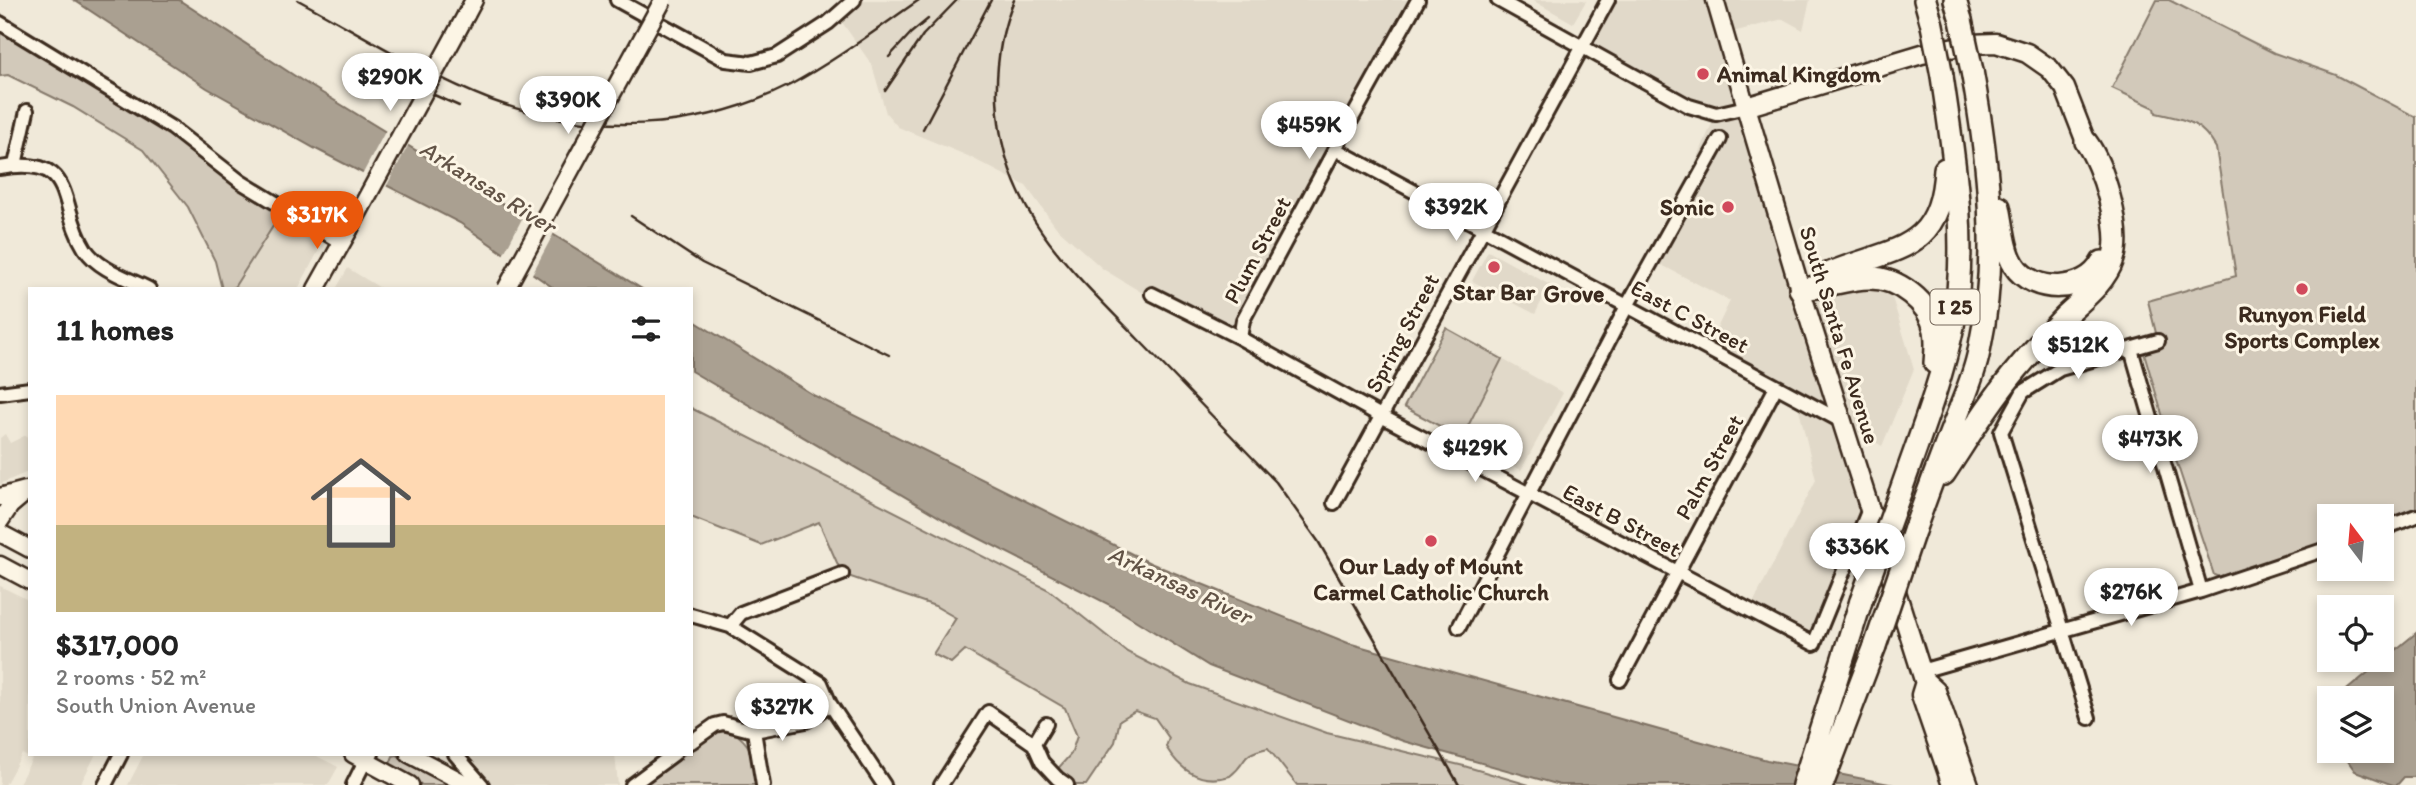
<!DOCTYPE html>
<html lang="en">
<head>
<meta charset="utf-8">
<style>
	:root { --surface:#fff; --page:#f2f2f2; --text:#222; --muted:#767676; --accent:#ea580c }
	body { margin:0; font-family:Itim,sans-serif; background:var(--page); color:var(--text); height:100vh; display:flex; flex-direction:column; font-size:26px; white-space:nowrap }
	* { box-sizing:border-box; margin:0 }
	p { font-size:23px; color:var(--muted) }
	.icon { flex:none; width:38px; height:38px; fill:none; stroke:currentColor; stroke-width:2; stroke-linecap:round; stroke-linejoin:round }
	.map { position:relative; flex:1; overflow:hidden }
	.sheet { position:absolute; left:28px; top:287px; width:665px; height:469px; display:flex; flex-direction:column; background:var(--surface); border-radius:0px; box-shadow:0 4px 10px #0003 }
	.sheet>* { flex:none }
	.needle { width:46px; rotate:344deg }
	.fabs { position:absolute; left:2317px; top:504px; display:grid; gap:14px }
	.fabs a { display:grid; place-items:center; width:77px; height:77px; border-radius:0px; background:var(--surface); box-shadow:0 4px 10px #0003; font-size:35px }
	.price { position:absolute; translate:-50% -60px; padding:0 16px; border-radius:24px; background:#fff; color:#222; font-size:23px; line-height:46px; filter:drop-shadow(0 2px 4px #0008) }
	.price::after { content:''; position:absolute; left:50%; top:42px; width:21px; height:16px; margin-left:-10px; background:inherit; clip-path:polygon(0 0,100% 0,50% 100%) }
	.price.selected { background:var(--accent); color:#fff }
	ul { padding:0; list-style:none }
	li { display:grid; align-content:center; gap:14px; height:371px; padding:0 28px }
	li span { display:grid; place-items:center; height:217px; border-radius:0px; color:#555 }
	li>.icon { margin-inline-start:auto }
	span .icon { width:126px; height:126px; fill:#fffc; stroke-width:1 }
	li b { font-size:30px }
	h2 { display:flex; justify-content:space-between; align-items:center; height:84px; padding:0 28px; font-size:30px }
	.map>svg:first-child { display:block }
	.built { fill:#e1d9c9 }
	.green { fill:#d2c9ba; stroke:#867a6c; stroke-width:2 }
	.water { fill:#aaa091; stroke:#7e7163; stroke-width:2 }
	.pier { fill:#f0e9d9 }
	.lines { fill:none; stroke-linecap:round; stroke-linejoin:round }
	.street-casing { stroke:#3b2a1e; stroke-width:18 }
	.secondary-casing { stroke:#3b2a1e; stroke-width:21 }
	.primary-casing { stroke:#3b2a1e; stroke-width:23 }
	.highway-casing { stroke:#3b2a1e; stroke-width:26 }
	.street { stroke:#fcf5e5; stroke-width:12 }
	.secondary { stroke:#fcf5e5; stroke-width:16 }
	.primary { stroke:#fcf5e5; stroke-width:18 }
	.highway { stroke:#fcf5e5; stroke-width:21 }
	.rail { stroke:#3b2a1e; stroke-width:2.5 }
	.secondary-bridge-casing { stroke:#3b2a1e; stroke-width:21; stroke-linecap:butt }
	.highway-bridge-casing { stroke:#3b2a1e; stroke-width:26; stroke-linecap:butt }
	.secondary-bridge { stroke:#fcf5e5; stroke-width:16 }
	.highway-bridge { stroke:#fcf5e5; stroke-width:21 }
	.poi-dot { fill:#d1495b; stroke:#fcf5e5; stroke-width:2.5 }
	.labels { text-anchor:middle; stroke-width:6; stroke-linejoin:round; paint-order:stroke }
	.shield { fill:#fcf5e5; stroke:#75675a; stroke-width:2 }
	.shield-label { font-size:21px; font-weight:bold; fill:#3b2a1e }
	.poi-label { font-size:23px; font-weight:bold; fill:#3b2a1e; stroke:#fcf5e5 }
	.street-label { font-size:23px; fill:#3b2a1e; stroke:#fcf5e5 }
	.water-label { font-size:24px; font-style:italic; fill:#625346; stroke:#fcf5e5 }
	.neighbourhood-label { font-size:24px; font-weight:bold; fill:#3b2a1e; stroke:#fcf5e5 }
</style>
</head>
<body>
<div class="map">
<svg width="2416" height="785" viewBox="0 0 2416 785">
	<rect width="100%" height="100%" fill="#f0e9d9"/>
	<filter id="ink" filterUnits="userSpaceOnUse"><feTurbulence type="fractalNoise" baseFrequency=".0143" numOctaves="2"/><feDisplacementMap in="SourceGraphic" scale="14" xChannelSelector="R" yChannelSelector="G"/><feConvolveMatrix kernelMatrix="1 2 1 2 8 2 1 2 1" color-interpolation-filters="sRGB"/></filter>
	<g filter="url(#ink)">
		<path class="built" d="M854,0H1418L1240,338L1152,294L1141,292L1103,269L1056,227L1026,186L968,156L898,127L886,113L872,65L837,15Z
			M1532,0H1583L1586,1L1573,23Z
			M1608,0H1810L1803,30L1783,19L1725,34L1799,289L1887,281L1914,369L1882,446L1842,422L1869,509L1814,644L1749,611L1816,480L1796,397L1707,349L1730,301L1654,261L1716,114L1581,47Z
			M279,217L320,242V248L298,289H233Z
			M1488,251L1550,285L1535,314L1472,281Z
			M348,268L349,269L382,289H336Z
			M1502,359L1563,393L1521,470L1462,438Z
			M5,434L10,443L26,435L30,442V471L0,484V438Z
			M0,586L30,601V754H96L80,785H18L32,759L22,754L5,785H0Z
			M144,754H313L338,767L328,785H128Z
			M455,754H615L618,785H492L471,775Z"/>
		<path class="green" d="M2157,0H2169L2274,53L2336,75L2416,117V509L2382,523V516H2329V542L2219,577L2214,575L2172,448L2142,346L2158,341L2148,301L2236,276L2216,148C2200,120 2185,120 2156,113L2155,108L2112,88Z
			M0,23L133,103L284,209L233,289H222L215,261L188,207L143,150L73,107L8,75L0,76Z
			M1446,328L1502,359L1462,438L1404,407Z
			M691,408L1049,590L1127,652L1190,684L1327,733L1464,766L1529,785H1297L1268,748C1237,755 1250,761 1230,776C1200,785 1180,770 1166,747L1169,738L1155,718L1135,711L1120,720L1115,742L1086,785H1067L1053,774L1071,754L1077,736L1065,708L965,650L951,663L933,654L956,618L935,606L842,574L819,522L761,545L691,517Z
			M732,731C755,746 753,759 756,785H642L685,754H691V750L715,732Z
			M397,755L454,785H422L391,769L390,764L393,756Z"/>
		<path class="water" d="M74,0H179L301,80L642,289H555L460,223L314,148L207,88Z
			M691,319L815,396L1150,563L1348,643L1767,760L1894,785H1560L1403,741L1209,666L1114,607L953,525L691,371Z
			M2416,633V777H2404L2397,785H2393L2355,771L2341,751H2382V698H2337Z"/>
		<path class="pier" d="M387,128L410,142L385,189L361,177Z
			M525,213L555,231L531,276L502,257Z"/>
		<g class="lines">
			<g class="street-casing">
				<path id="street" d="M617,0L726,60L751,63L777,56L828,23L854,0
					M1498,0L1689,106L1716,114L1746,107
					M0,23L172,128L241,182L342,243
					M1335,149L1841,421
					M15,165L27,111
					M0,168C79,154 57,205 85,249C99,270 127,278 149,289
					M1152,294L1240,338L1381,416L1814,644L1869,509
					M1240,338L1243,320L1335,149L1418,0
					M2131,349L2201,591
					M0,393L30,389
					M1334,503L1608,0
					M2382,529L2416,516
					M691,615L730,626L821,683L830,704L884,785
					M730,626L741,613L842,574
					M1459,627L1627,306L1720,139
					M1921,671L2201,591L2329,548
					M1620,680L1776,387
					M2089,718L2001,432L2023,392L2060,369L2158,341
					M754,731L763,785
					M691,742L715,725L723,723L754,731L806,721L830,704
					M1034,744L1046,724
					M455,754L482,785
					M105,785L121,754
					M353,785L365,761L372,754
					M632,785L674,754
					M941,785L988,712L1034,744L1042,762L1057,778L1067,785"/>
			</g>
			<g class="secondary-casing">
				<path id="secondary" d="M1715,0L1746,107
					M466,15L474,0
					M316,289L349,230
					M0,497L26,490
					M0,521L10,506L30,489
					M0,533L30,549
					M0,565L30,581
					M353,754L410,785
					M409,754L468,785"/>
			</g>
			<g class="primary-casing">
				<path id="primary" d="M1925,682L1921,695L1952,785
					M1969,785L1936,691L1924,680L1800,289L1746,107L1922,54L1969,44L1996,43L2027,53L2050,69L2065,88L2086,142"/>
			</g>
			<g class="highway-casing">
				<path id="highway" d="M1925,0L1932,25
					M1955,0L1961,20
					M1999,207C2003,225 2004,249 2014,265C2033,295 2086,293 2102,262
					M1828,274C1892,247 1941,254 1945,169
					M1800,289C1824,288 1846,278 1870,278C1898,278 1929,302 1935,330C1937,341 1936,352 1935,363
					M1944,474C1968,438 1990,401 2018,368C2033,350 2049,333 2065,316C2083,299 2105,283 2113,259C2123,231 2103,165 2086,142
					M1900,493C1919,438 1941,383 1953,326C1969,243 1954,158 1942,76
					M1914,531C1928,492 1942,454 1957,416C1965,395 1975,373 1979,351C1999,258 1989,163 1972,71
					M1803,785L1861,601
					M1822,785L1875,646"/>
			</g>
			<use href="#street" class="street"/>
			<use href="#secondary" class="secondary"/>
			<use href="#primary" class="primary"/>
			<use href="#highway" class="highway"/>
			<path class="rail" d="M298,0C361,34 424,74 491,100C588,136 698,132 790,85C835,61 877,29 919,0
				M1014,0C1001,31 996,66 997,99C1001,210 1068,266 1139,340C1185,387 1230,435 1276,482L1318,541L1459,785
				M889,57L911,33L928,19
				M398,79L459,106
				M885,91L923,35L957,0
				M923,129L991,0
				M631,216L702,263L889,355"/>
			<g class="secondary-bridge-casing">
				<path id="secondary-bridge" d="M349,230L466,15
					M506,289L663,0"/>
			</g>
			<g class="highway-bridge-casing">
				<path id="highway-bridge" d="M1961,20L1972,71
					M1932,25L1942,76
					M1861,601L1900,493
					M1875,646L1914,531"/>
			</g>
			<use href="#secondary-bridge" class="secondary-bridge"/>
			<use href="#highway-bridge" class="highway-bridge"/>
		</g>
	</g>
	<g class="poi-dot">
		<circle cx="1703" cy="74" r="7"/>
		<circle cx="1728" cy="207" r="7"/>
		<circle cx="1494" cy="267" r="7"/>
		<circle cx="2302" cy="289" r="7"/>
		<circle cx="1431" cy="541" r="7"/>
	</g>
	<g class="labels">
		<rect class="shield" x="1930.5" y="289.5" width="49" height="35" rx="5"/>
		<g class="shield-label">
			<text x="1955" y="314">I 25</text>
		</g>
		<g class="poi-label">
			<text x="1717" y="82" text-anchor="start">Animal Kingdom</text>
			<text x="1714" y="215" text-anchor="end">Sonic</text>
			<text x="1494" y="300">Star Bar</text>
			<text x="2302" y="322">Runyon Field<tspan x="2302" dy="26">Sports Complex</tspan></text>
			<text x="1431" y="574">Our Lady of Mount<tspan x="1431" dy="26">Carmel Catholic Church</tspan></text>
		</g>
		<g class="street-label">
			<text transform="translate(1257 250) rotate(-62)" y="8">Plum Street</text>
			<text transform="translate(1690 316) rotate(28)" y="8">East C Street</text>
			<text transform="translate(1402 333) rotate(-62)" y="8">Spring Street</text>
			<text transform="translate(1840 335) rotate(73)" y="8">South Santa Fe Avenue</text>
			<text transform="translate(1709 467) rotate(-61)" y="8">Palm Street</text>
			<text transform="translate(1622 520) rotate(28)" y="8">East B Street</text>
		</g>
		<g class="water-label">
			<text transform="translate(488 187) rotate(32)" y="8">Arkansas River</text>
			<text transform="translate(1180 585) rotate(25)" y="8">Arkansas River</text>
		</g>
		<g class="neighbourhood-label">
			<text x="1574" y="302">Grove</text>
		</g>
	</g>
</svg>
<div class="fabs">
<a><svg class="needle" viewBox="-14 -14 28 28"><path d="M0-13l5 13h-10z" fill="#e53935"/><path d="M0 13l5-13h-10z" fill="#767676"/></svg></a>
<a><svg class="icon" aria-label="locate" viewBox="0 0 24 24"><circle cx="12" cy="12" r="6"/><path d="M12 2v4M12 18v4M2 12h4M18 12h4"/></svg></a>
<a><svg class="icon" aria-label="layers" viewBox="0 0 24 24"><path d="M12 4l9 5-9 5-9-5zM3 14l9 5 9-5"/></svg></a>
</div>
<b class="price" style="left:390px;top:113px">$290K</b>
<b class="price" style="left:568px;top:136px">$390K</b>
<b class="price" style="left:1309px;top:161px">$459K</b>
<b class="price" style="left:1456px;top:243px">$392K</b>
<b class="price selected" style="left:317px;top:251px">$317K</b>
<b class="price" style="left:2078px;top:381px">$512K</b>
<b class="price" style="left:2150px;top:475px">$473K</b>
<b class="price" style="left:1475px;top:484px">$429K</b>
<b class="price" style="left:1857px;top:583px">$336K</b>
<b class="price" style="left:2131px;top:628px">$276K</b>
<b class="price" style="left:782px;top:743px">$327K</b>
<section class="sheet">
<h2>11 homes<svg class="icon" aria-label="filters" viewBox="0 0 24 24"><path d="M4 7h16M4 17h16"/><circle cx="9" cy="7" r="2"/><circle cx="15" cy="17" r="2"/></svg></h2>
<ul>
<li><span style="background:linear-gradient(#ffd9b3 60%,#c2b280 0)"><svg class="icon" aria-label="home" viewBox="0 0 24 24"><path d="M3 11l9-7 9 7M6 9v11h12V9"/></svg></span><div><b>$317,000</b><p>2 rooms · 52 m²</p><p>South Union Avenue</p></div></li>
</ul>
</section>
</div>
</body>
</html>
